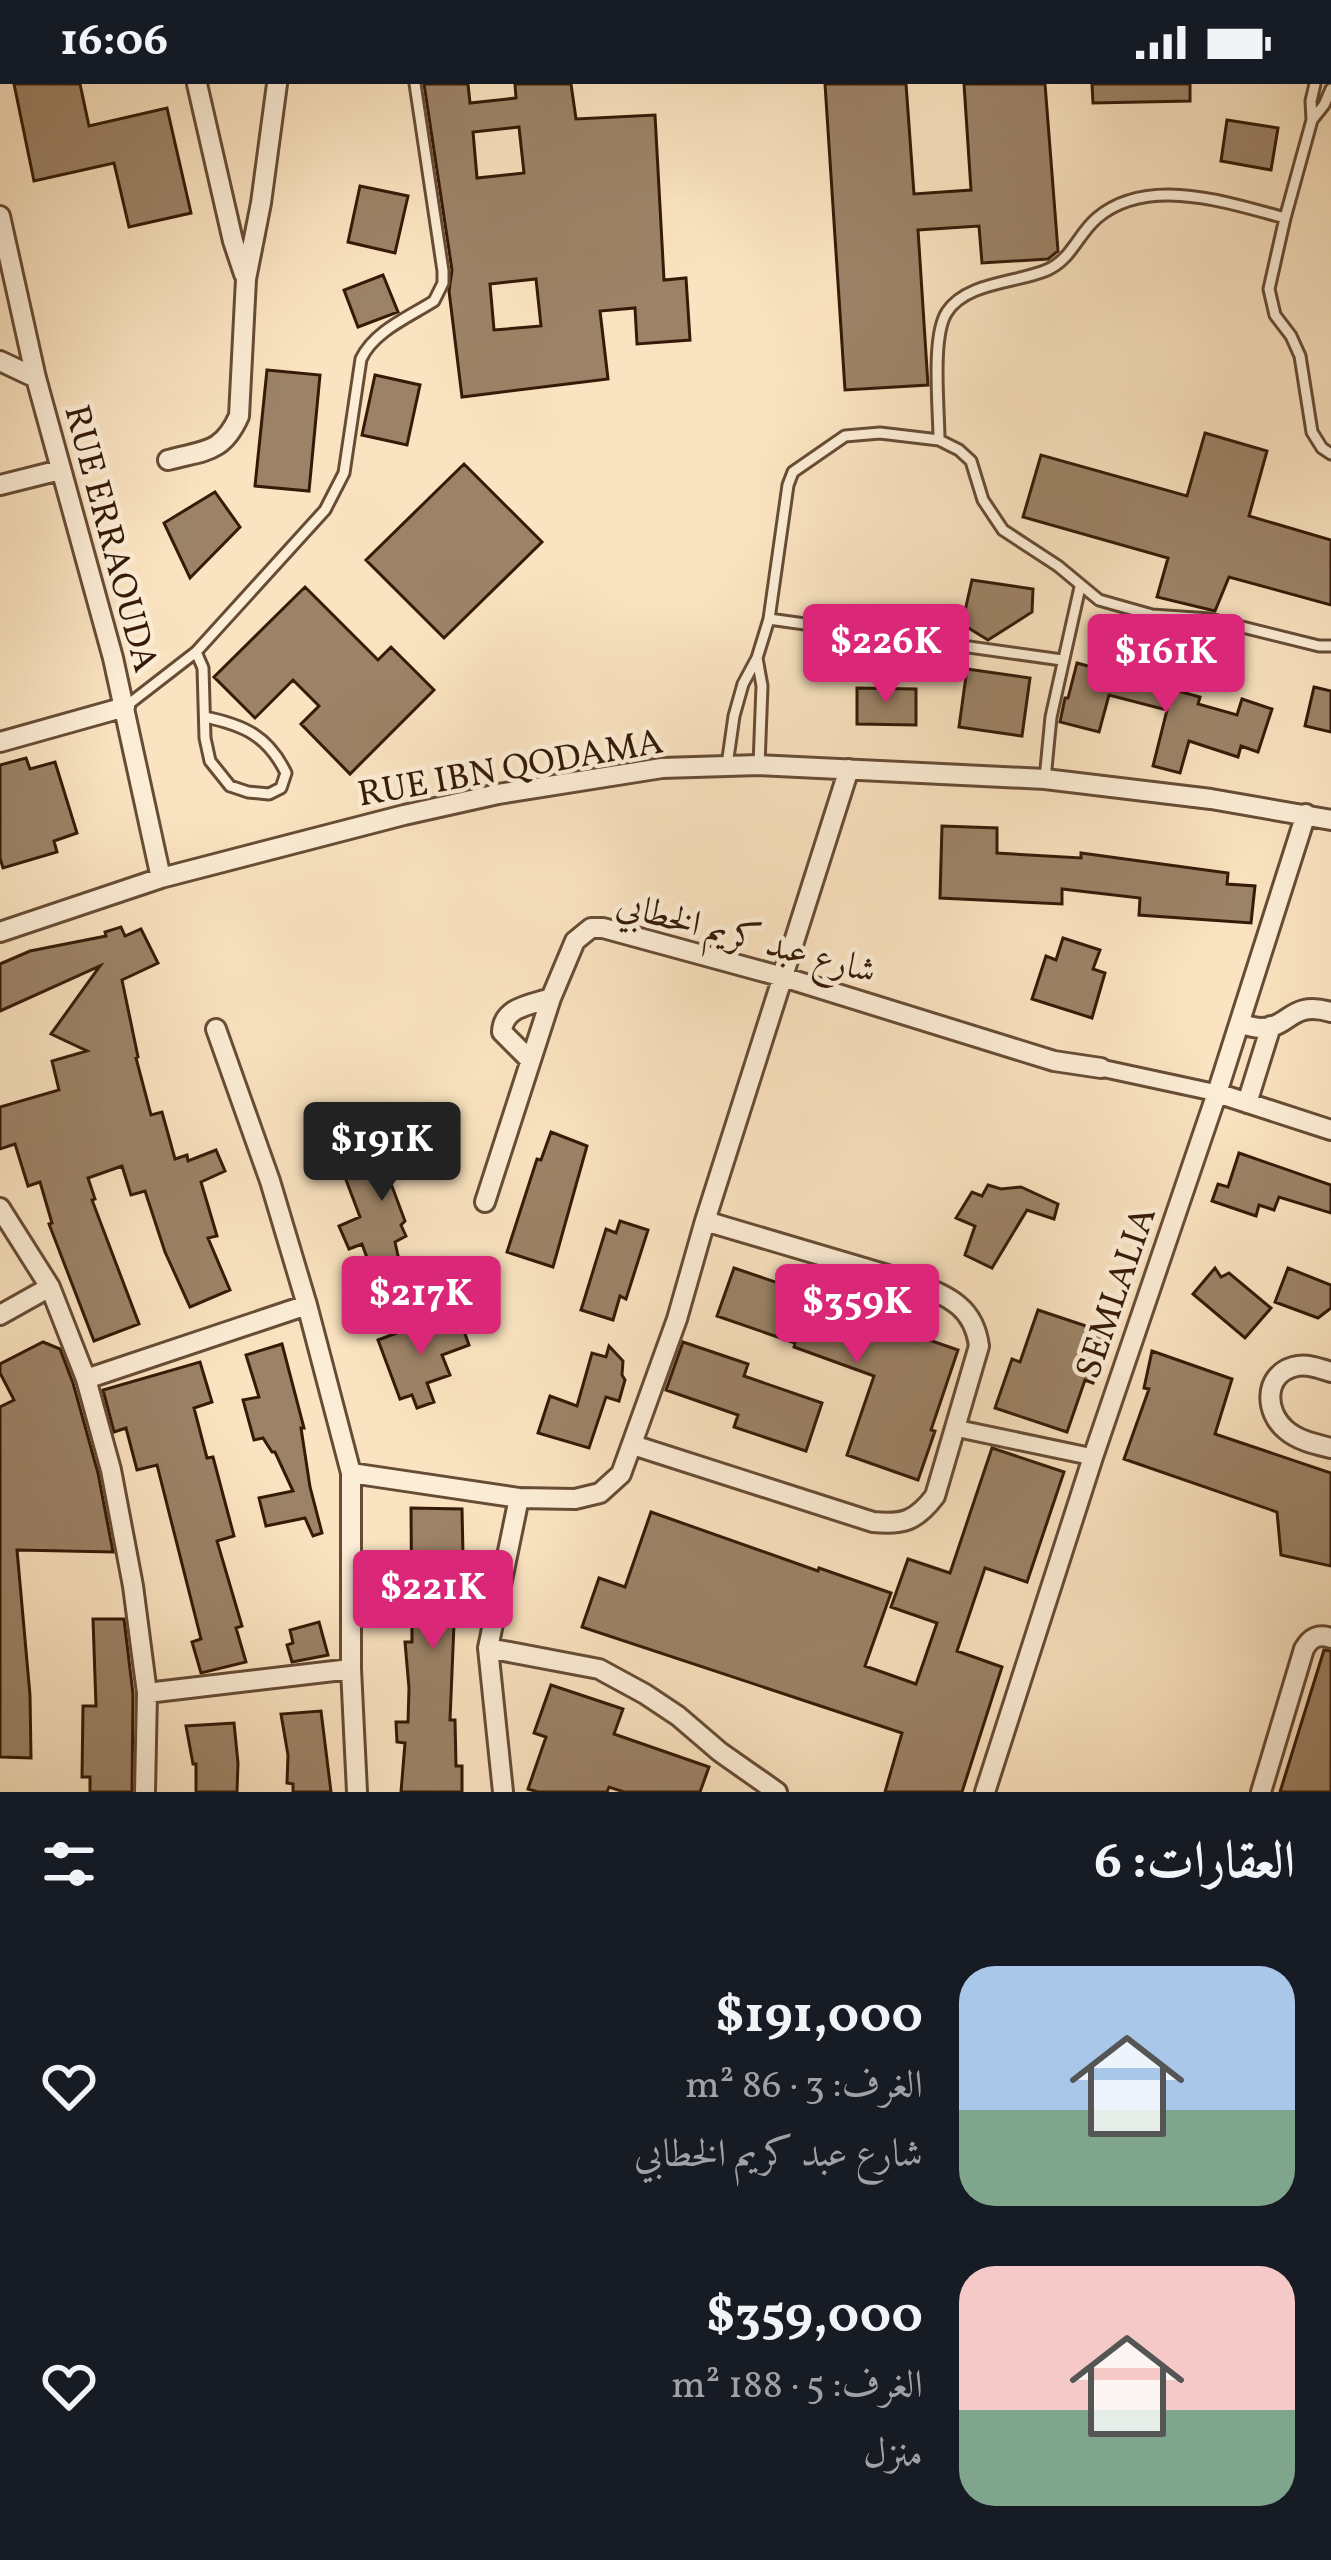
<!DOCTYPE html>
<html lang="ar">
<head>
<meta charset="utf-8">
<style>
	:root { --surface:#171b24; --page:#242831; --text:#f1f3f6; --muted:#9ea1a6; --accent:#db2777 }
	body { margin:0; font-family:Vollkorn,Amiri,serif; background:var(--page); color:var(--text); direction:rtl; height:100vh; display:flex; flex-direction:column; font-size:45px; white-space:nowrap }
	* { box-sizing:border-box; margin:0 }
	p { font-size:39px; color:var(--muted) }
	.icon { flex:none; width:66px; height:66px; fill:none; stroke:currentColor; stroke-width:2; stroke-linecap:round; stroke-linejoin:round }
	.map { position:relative; height:1708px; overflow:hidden; direction:ltr }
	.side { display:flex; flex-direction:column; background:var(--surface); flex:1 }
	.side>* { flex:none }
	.price { position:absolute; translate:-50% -102px; padding:0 27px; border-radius:12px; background:var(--accent); color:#fff; font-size:39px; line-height:78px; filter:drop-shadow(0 3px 6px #0008) }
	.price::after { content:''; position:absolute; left:50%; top:72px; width:36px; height:27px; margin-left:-18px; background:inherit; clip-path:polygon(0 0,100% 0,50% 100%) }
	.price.current { background:#222; color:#fff }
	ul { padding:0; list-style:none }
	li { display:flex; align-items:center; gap:36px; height:300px; padding:0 36px }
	li span { display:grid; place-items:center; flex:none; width:336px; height:240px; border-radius:36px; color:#555 }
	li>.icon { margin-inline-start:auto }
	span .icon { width:144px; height:144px; fill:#fffc; stroke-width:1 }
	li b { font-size:51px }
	h2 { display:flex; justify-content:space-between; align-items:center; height:144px; padding:0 36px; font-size:51px }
	.status { display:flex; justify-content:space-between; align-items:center; height:84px; padding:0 60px; background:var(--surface); direction:ltr }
	.status svg { height:33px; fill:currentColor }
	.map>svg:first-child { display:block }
	.building { fill:#9c8367; stroke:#361a07; stroke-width:3; fill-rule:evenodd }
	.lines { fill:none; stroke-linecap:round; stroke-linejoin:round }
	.service-casing { stroke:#674c35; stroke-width:15 }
	.pedestrian-casing { stroke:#674c35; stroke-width:21 }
	.minor-casing { stroke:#674c35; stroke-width:24 }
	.service { stroke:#fcedd6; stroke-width:9 }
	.pedestrian { stroke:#fcedd6; stroke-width:15 }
	.minor { stroke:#fcedd6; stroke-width:18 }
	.labels { text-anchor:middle; stroke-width:9; stroke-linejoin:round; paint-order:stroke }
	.street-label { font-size:36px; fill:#361a07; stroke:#fcedd6 }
</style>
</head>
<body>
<div class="status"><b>16:06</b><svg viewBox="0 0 49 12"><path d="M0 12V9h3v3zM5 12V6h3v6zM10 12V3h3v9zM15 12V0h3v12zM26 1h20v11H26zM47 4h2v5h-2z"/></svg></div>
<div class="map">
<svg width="1331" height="1708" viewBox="0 0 1331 1708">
	<rect width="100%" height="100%" fill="#fae3c0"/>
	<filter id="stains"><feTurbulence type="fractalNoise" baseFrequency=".00167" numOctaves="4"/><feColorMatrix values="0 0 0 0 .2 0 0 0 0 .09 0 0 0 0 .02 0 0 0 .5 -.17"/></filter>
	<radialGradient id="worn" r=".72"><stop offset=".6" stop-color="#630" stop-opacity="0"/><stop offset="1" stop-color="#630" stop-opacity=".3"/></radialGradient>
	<path class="building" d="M14,0H80L89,42L167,24L191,129L129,143L114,79L34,97Z
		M424,0H468L470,19L516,14L515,0H571L576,35L655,31L664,196L686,194L690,256L637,260L635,224L600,227L608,295L462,313L449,207L452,186ZM519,43L524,89L477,94L473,48ZM536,195L541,242L494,246L490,200Z
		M825,0H906L914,110L971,106L964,0H1045L1058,167L1048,175L982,179L979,142L918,146L928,301L845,306Z
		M1092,0H1190V17L1093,19Z
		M1227,36L1278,44L1271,86L1221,77Z
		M360,102L408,112L395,169L348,158Z
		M383,191L398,228L358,243L344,206Z
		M267,286L320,291L309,407L255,402Z
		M375,291L420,301L407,361L362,351Z
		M1205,349L1267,367L1249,432L1331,456V521L1229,493L1215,527L1157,513L1168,474L1023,433L1041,371L1187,412Z
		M464,380L542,458L444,554L366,476Z
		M215,408L240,443L190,494L164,439Z
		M972,496L1033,505L1032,528L988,556L962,540Z
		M305,503L378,576L391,563L434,606L350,690L301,640L319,622L293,596L255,634L214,593Z
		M1077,579L1200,613L1198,620L1237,631L1242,615L1272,625L1258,668L1241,662L1238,673L1189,657L1180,689L1153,682L1167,626L1109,611L1099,648L1060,638L1065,614H1068Z
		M967,585L1030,594L1022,652L959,643Z
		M1314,603L1331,607V648L1305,642Z
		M857,604L916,605V641L857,640Z
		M26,674L30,685L55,678L77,749L54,757L57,768L3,784L0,774V681Z
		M942,742L997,744V769L1081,774V769L1228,789L1227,800L1255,802L1251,839L1139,831L1140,814L1062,805V820L940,814Z
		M121,843L125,852L141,845L158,879L122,896L138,973L136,974L151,1031L162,1028L175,1075L187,1071L188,1077L216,1066L225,1087L201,1098L217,1152L208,1154L230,1206L190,1223L165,1168L145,1107L131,1111L122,1082L88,1094L95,1115L92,1116L139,1240L94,1257L49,1140L52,1139L40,1098L28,1102L15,1060L0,1065V1023L59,1006L52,977L87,967L51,950L100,882L0,927V880L30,867L106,852L105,848Z
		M1063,854L1100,866L1093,885L1105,889L1092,934L1032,915L1046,872L1056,876Z
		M407,1037L415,1056L419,1054L430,1082L390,1097L405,1137L401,1141L406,1152L395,1158L402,1190L428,1181L431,1195L424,1200L374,1218L367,1199L375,1196L362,1160L349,1165L339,1142L360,1133L334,1064Z
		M551,1048L587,1062L553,1183L507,1168L537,1075L541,1076Z
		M1239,1069L1331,1101V1129L1279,1113L1274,1126L1259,1121L1256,1132L1212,1117L1218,1100L1228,1103Z
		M988,1101L1001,1105L1021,1103L1058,1120L1054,1135L1027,1126L992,1184L965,1171L975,1142L956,1134L972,1108L982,1112Z
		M620,1137L648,1146L626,1215L620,1212L613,1236L581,1226L606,1145L616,1149Z
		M734,1184L805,1208L804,1213L958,1266L931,1346L935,1347L918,1396L847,1371L874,1292L794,1263L795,1259L717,1232Z
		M1215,1184L1221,1193L1229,1189L1271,1224L1245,1254L1193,1210Z
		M1288,1184L1331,1201V1224L1318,1234L1275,1218Z
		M1038,1226L1110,1250L1093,1299L1085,1296L1067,1348L995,1324L1012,1275L1020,1278Z
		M460,1236L469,1261L442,1271L450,1291L427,1299L434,1318L417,1324L412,1311L400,1315L378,1256L418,1241L420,1247L431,1243L432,1246Z
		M43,1258L60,1265L73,1299L98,1389L113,1468L17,1466L30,1611L31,1674L0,1673V1323L14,1316L0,1289V1280Z
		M683,1258L748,1280L744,1292L822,1319L806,1367L734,1343L738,1331L666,1306Z
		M282,1260L304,1344H301L310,1403L322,1449L313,1452L305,1434L266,1442L259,1414L293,1407L275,1368H272L263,1354L254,1356L243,1316L259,1313L246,1271Z
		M609,1262L623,1277L622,1291L625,1296L619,1317L606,1313L589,1364L538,1349L550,1312L577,1322L592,1269L606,1273Z
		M1152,1267L1232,1295L1215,1350L1331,1389V1482L1281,1471L1277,1428L1124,1375L1149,1305L1144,1304Z
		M200,1278L212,1318L194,1324L207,1374L213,1373L234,1452L217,1457L242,1542L236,1544L246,1578L201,1589L192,1558L201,1555L157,1381L137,1386L126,1344L114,1348L103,1306Z
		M992,1364L1064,1388L1027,1498L985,1484L957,1567L1002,1583L962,1708H885L902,1649L582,1543L599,1494L625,1503L651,1428L818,1487L819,1484L891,1509L865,1582L916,1600L937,1539L891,1523L908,1475L950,1489Z
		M411,1424L462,1425L464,1516H455L450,1636H455L456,1682H462V1708H401L405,1659L397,1658L396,1638H408L409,1604L405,1558H412Z
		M93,1535H124L133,1610L132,1708H90V1693H82L83,1622H96Z
		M319,1538L328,1571L292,1578L287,1561L293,1559L290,1546Z
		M1324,1566L1331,1567V1708H1280Z
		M551,1601L623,1625L614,1650L709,1683L700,1708H624L609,1703L607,1708H538L528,1705L546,1653L534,1649Z
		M321,1627L331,1708H293V1700L287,1699L288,1671L281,1630Z
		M234,1639L238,1679L237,1708H196V1680H193L186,1642Z"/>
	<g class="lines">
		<g class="service-casing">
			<path id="service" d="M1315,0L1311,17L1312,36L1285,134L1269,205L1275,231L1291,252L1300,272L1312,348L1322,364L1331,370
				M1312,36L1324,21L1331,5
				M939,356C939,324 931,252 947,228C966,198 1017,199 1047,186C1071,176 1078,150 1097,134C1148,91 1229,119 1285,134
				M769,535L1062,576
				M196,568L203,584L205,654L210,677L230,702L248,708L269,710L281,704L286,689C268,652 244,641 205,633
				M757,574L762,602L759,681
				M125,623L196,568L325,426L344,389L361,275C374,247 409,233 434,217L443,199V187L415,0
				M727,681L734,632L743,600L757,574L769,535L788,401L793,388L845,352L880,349L939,356L959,366L971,377L983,416L1003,446L1058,482L1099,516L1152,531L1210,535L1319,562H1331
				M1045,695L1051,633L1080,503"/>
		</g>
		<g class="pedestrian-casing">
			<path id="pedestrian" d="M1101,984L1217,1009
				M955,1344L1093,1373"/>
		</g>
		<g class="minor-casing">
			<path id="minor" d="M197,0L233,157L244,190
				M0,132L36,294L113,574L161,794
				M0,277L36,294
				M168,376C204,366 222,370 239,332L246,195L261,119L277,0
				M0,401L60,386
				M0,658L125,623
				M0,848L161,794L404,731L498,710L662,684L759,681L1045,695L1211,715L1331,736
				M1240,940C1244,941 1257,944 1261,944C1290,944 1290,916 1331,928
				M216,945L270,1097L307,1221L351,1389V1585L357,1708
				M530,976L502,948C503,923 530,921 551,914
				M1217,1009L1331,1046
				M1247,1019L1271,942
				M485,1118L551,914L575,857L591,844H603L783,893L1054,977L1101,984
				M0,1124L50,1203L86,1295L111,1386L133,1502L147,1609L145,1708
				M0,1231L50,1203
				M1331,1288C1318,1284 1307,1279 1293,1283C1263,1292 1265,1329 1286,1346C1299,1357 1315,1360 1331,1364
				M86,1295L307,1221
				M633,1361L873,1438C903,1441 916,1437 935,1412L979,1262C974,1224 951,1214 918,1200L705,1137
				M351,1389L519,1414L575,1415L600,1409L621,1390L677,1235L705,1137L849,685
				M488,1564L599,1585L645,1610L678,1632L720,1668L777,1708
				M147,1609L351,1585
				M503,1708L488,1564L519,1414
				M985,1708L1093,1373L1217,1009L1306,730
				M1261,1708L1304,1565C1311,1553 1318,1550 1331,1554"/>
		</g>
		<use href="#service" class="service"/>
		<use href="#pedestrian" class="pedestrian"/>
		<use href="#minor" class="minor"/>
	</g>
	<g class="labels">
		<g class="street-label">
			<text transform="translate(113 454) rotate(75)" y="13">RUE ERRAOUDA</text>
			<text transform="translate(510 682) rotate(-10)" y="13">RUE IBN QODAMA</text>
			<text transform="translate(747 852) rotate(15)" y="13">شارع عبد كريم الخطابي</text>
			<text transform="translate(1114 1208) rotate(-71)" y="13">SEMLALIA</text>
		</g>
	</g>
	<rect width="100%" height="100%" filter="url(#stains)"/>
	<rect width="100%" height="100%" fill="url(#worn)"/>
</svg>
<b class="price" style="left:886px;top:622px">$226K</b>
<b class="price" style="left:1166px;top:632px">$161K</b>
<b class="price current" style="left:382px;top:1120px">$191K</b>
<b class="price" style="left:421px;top:1274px">$217K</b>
<b class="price" style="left:857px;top:1282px">$359K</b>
<b class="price" style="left:433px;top:1568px">$221K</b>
</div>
<section class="side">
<h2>العقارات: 6<svg class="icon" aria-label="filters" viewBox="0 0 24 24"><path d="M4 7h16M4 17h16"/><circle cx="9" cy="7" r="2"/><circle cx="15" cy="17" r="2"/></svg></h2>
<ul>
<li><span style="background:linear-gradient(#a9c7e8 60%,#7fa58c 0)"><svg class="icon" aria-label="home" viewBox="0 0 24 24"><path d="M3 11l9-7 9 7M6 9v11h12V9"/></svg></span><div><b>$191,000</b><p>الغرف: 3 · 86 m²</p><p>شارع عبد كريم الخطابي</p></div><svg class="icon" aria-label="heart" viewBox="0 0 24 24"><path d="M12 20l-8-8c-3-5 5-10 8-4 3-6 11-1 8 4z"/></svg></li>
<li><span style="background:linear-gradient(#f6c9c9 60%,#7fa58c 0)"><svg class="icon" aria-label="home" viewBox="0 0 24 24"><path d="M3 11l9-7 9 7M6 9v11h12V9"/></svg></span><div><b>$359,000</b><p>الغرف: 5 · 188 m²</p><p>منزل</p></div><svg class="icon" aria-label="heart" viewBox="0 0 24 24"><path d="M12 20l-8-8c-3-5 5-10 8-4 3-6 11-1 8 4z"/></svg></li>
</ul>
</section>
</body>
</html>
